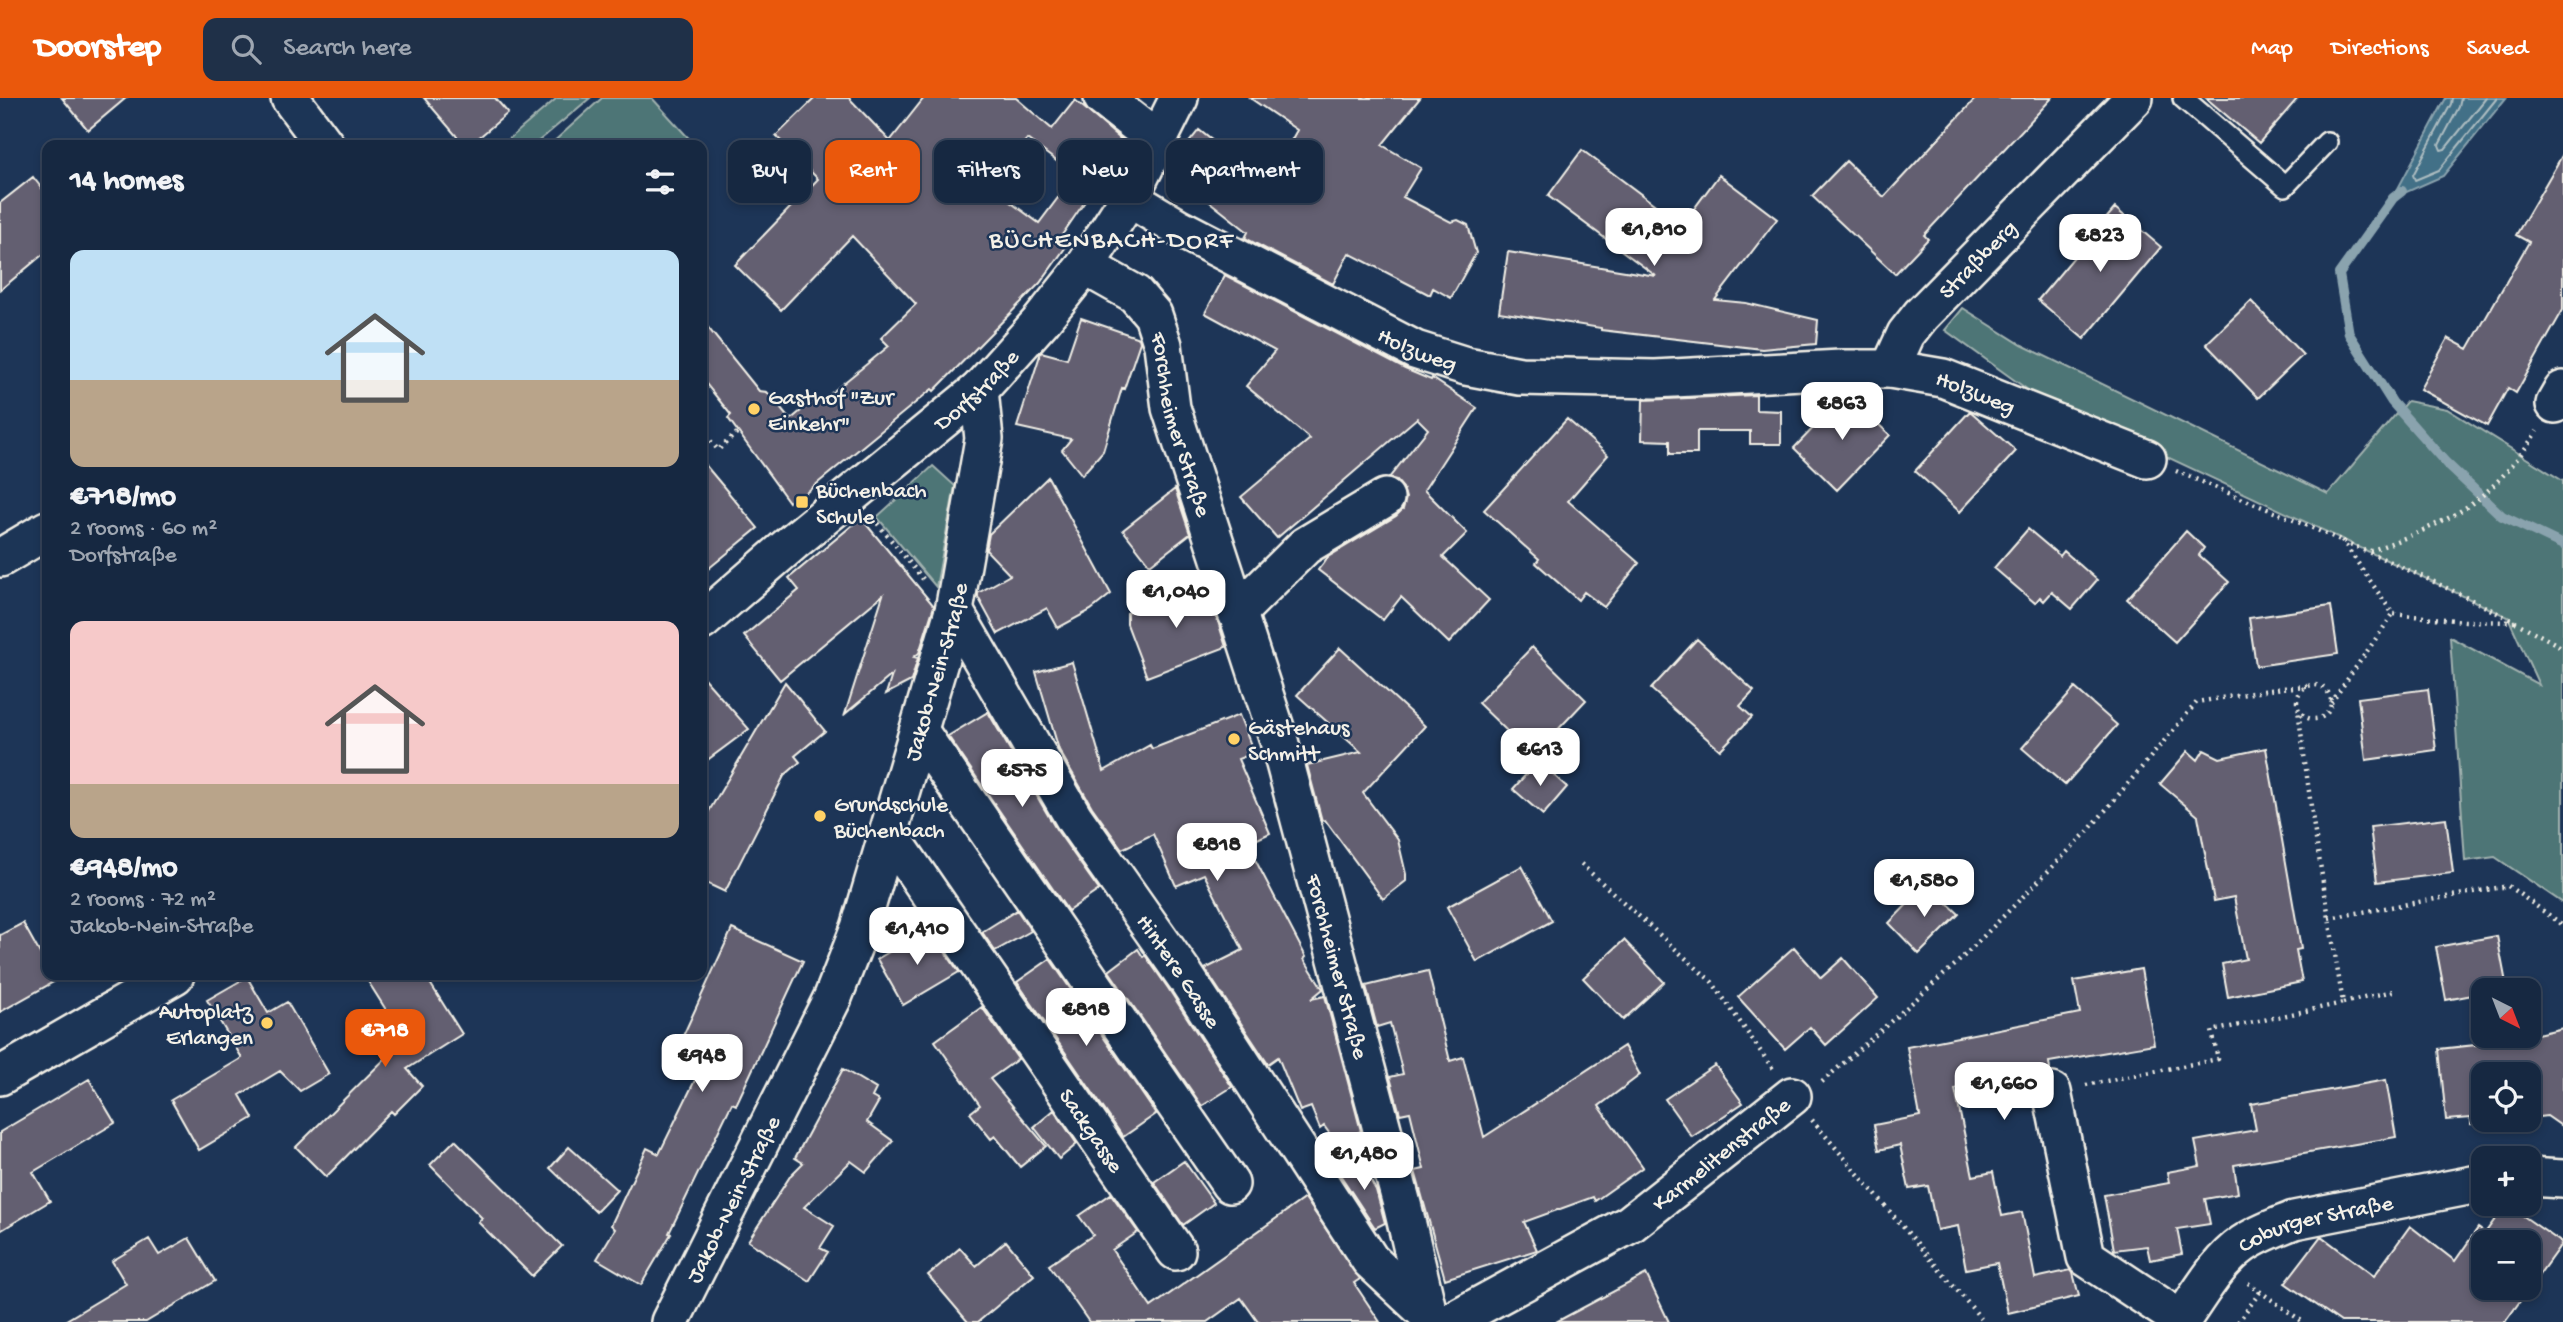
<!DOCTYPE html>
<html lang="en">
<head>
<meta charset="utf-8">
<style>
	:root { --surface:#162841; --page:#1f3048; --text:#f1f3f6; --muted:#9ea6b1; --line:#35445a; --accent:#ea580c }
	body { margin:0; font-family:"Gochi Hand",sans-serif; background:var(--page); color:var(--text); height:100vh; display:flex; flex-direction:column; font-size:26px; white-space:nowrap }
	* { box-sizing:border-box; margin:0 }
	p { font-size:23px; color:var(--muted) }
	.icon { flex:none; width:38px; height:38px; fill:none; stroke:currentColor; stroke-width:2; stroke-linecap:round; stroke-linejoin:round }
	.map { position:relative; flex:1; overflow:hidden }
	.side { position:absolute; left:42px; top:42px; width:665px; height:840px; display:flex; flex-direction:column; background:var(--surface); border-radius:14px; box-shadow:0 4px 10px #0003,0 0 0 2px var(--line) }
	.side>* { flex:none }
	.top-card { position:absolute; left:728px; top:42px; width:665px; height:63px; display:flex; gap:14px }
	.needle { width:46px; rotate:138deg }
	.controls { position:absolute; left:2471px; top:880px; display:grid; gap:14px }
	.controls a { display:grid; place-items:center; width:70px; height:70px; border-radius:14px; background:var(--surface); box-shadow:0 4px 10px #0003,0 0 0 2px var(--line); font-size:35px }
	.price { position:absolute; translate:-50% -60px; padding:0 16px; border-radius:14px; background:#fff; color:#222; font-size:23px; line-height:46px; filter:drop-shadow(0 2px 4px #0008) }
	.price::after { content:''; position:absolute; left:50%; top:42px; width:21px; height:16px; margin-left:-10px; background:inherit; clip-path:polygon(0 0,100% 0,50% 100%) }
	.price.active { background:var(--accent); color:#fff }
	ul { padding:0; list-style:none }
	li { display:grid; align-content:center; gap:14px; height:371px; padding:0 28px }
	li span { display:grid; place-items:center; height:217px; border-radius:14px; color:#555 }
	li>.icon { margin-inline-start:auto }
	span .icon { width:126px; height:126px; fill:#fffc; stroke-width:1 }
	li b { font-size:30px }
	h2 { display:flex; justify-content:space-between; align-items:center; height:84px; padding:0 28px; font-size:30px }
	.tag { padding:0 24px; border-radius:14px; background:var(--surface); box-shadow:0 4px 10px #0003,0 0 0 2px var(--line); font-size:24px; line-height:63px }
	.tag.active { background:var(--accent); color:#fff }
	header { display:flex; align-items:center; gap:42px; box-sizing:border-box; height:98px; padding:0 35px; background:var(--accent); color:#fff }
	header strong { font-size:33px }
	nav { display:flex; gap:38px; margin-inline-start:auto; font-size:24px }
	.search { width:490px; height:63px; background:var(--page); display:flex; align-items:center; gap:18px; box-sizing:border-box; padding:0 24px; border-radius:14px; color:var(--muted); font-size:26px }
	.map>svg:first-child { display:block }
	.green { fill:#4e7476; stroke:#a1b2af; stroke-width:2 }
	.water { fill:#436f87; stroke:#8aa3ae; stroke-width:2 }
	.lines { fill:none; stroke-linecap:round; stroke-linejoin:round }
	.shore { stroke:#adbdc1; stroke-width:2 }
	.stream { stroke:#8aa3ae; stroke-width:10 }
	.building { fill:#635e71; stroke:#f4f1e8; stroke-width:2; fill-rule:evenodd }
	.lane-casing { stroke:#f4f1e8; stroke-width:24 }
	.street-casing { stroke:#f4f1e8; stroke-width:42 }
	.path { stroke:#f4f1e8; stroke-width:4.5; stroke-dasharray:2 5; stroke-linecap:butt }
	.lane { stroke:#1d3557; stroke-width:19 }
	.street { stroke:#1d3557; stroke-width:37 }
	.poi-dot { fill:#ffd166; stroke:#1d3557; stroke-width:2.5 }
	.labels { text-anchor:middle; stroke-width:5; stroke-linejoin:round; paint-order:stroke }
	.street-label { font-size:23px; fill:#f4f1e8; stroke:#1d3557 }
	.poi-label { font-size:23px; fill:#f4f1e8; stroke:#1d3557; text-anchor:start }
	.quarter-label { font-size:26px; letter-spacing:2px; fill:#f4f1e8; stroke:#1d3557 }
</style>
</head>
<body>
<header>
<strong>Doorstep</strong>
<div class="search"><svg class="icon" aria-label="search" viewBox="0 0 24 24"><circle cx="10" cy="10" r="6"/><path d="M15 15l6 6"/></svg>Search here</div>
<nav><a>Map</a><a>Directions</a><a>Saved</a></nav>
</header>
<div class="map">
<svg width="2563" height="1224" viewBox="0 0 2563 1224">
	<rect width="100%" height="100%" fill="#1d3557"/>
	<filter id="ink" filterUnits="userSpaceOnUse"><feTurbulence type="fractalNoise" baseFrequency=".0143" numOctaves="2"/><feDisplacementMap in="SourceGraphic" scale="14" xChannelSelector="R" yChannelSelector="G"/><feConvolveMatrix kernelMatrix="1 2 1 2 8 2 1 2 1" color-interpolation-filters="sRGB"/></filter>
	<g filter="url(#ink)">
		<path class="green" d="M557,0H590L534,47H502Z
			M602,0H652L695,47H550Z
			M1963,210L2022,247L2328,396L2407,303L2447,311L2563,383V805L2495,759L2465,763L2450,539L2539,587L2508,519L2035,297L1945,232Z
			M933,368L955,388L936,489L877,419Z"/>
		<path class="water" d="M2446,0H2506L2443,78L2393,100Z"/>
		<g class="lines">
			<path class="shore" d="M2452,0L2451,6L2413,77L2415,82L2439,72L2497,0
				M2461,0L2459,9L2439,47L2441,52L2445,51L2486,0"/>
			<path class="stream" d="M2402,93L2393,100L2339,176L2349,236L2392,304L2446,365L2502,418L2563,447"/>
		</g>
		<path class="building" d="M62,0H126L88,32Z
			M424,0H495L508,15L470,47H464Z
			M815,0H849L890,43L924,0H1016L1052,31L1075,2L1125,45L1060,140L1068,146L1040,185L934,293L932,291L796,403L793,401L789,404L728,320L731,317L702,281V222L759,293L767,294L790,322L815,301L819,305L889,248L881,240L916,206L852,138L781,212L735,167L818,81L776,38ZM1027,41L1075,77L1039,125L988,88Z
			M1250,0H1420L1382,47L1421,70L1403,99L1451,124L1458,122L1468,127L1476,155L1451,200L1433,190L1430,197L1349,155L1333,186L1245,140L1248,134L1168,71L1199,32L1267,86L1297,32Z
			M1976,0H2052L1924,137L1928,141L1895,176L1812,98L1846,63L1884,99Z
			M2206,0H2298L2259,45Z
			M1582,52L1682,127L1719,77L1777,121L1715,202L1746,205L1818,222L1816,246L1762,251L1601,232V230L1499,214L1508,154L1656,178L1548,98Z
			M2563,56V212L2516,295L2508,290L2487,328L2420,291L2448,240L2468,251L2529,144L2516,137Z
			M33,79L47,97V153L0,192V105Z
			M2115,110L2161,149L2084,241L2038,202Z
			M1225,177L1405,271L1431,282L1432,280L1477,310L1424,392L1467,435L1443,459L1489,502L1449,545L1401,499L1383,522L1318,472L1328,459L1396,418L1403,411L1406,400L1403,390L1396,382L1389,380L1428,331L1417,320L1277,440L1241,399L1310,341L1246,288L1275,253L1205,215Z
			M2251,203L2303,257L2258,300L2206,246Z
			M1081,220L1139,240L1140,244L1124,291L1122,290L1103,353L1082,377L1062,352L1071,341L1017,329L1041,254L1067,261Z
			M1846,296L1890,337L1837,392L1794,350Z
			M1756,297V312L1781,313V346H1750V333H1697V356H1670V343L1642,342L1643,302Z
			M1970,313L2016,353L1960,414L1915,373Z
			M1567,321L1608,357L1568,403L1639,465L1604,509L1584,494L1578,502L1536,465L1539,461L1484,412Z
			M702,363L758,430L702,476Z
			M1048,379L1111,496L1091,512L1058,530L1047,510L998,536L978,499V495L1010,477L986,452L989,436Z
			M1175,391L1190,436L1150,467L1123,432Z
			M861,420L934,508L919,555L914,559L918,560L911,583L886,596L892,577L845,616L883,497L780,582L744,538L799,492L789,480Z
			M2028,431L2060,458L2064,453L2097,482L2072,511L2052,494L2044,503L2040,499L2035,505L1994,470Z
			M2186,433L2204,450L2199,457L2229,484L2175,544L2127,501Z
			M1206,485L1226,549L1147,579L1127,526V515Z
			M2331,508L2338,556L2256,568L2249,520Z
			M1697,541L1754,593L1740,608L1752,619L1720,652L1651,591Z
			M1532,549L1586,602L1533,658L1478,605Z
			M1340,550L1425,628L1363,695L1398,742L1406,776V783L1383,801L1325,722L1322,723L1307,667L1361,654L1297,597Z
			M1072,564L1104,673L1150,647L1152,651L1239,617L1254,655L1238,661L1270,735L1247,746L1306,859L1304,861L1323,891L1311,901L1325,898L1361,1033L1337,1046L1324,1028L1320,1031L1311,1009L1300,1013L1278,959L1268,966L1205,871L1243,852L1204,776L1176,788L1153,736L1122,751L1092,709L1059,652L1036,574Z
			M702,578L749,631L702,666Z
			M785,584L825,633L795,658L800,664L784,678L725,794L702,783V725Z
			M2075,590L2117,627L2065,687L2022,650Z
			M2428,591L2436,652L2366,662L2358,600Z
			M988,614L1056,731L1099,792L1068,813L948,638Z
			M2266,650L2301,851L2296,852L2302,884L2228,899L2222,866L2246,861L2234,799L2214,803L2198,718L2160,686L2188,653L2198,662L2204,652L2220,660Z
			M1538,663L1567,689L1543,717L1513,691Z
			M2446,720L2453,775L2377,784L2370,729Z
			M1522,768L1552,823L1477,864L1447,809Z
			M1927,786L1959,816L1919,856L1889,825Z
			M1017,812L1031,833L995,853L982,834Z
			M23,825L47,868V877H52L55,883L0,914V837Z
			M732,831L803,863L736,1007L732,1005L669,1135L671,1136L641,1187L597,1161L615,1131L611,1127L647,1050L659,1056L699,974L672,962Z
			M929,831L959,874L903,907L877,861Z
			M2497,838L2507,890L2483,892V895L2446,902L2436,849Z
			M1624,842L1664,884L1623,922L1583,880Z
			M1794,849L1821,880L1843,860L1878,900L1826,947L1810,929L1785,951L1738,899Z
			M1138,851L1143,859L1145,857L1168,890L1232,989L1202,1008L1109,873Z
			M1050,861L1156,1016L1123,1039L1017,884Z
			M2141,871L2154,946L2049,964L2050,972L1955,991L1973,1078L1993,1074L2002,1118L2022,1114L2035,1180L2071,1172L2073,1175L2079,1198L2008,1215L1997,1165L1966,1171L1958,1128L1937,1132L1928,1088L1909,1091L1900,1047L1879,1052L1874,1027L1920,1018L1907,949L2080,915L2074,883Z
			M1428,873L1450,963L1463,959L1484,1039L1624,948L1640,977L1599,1008L1643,1069L1595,1103L1593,1099L1524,1124L1537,1152L1445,1181L1415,1073L1424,1071L1410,1014L1400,1016L1390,979L1403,976L1390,925L1377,929L1366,888Z
			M364,877H425L462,936L407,971L422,988L394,1016L391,1013L326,1079L296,1049L411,935L407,930L400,934Z
			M247,879L268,915L287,904L329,976L300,993L280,973L240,997L253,1020L199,1052L171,1002L242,960L207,902Z
			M982,909L1018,961L990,981L1046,1048L1020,1069L995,1038L991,1041L970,1015L980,1007L935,943Z
			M2563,930V1029L2547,1018L2529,1020V976H2483V1022H2504L2471,1026V1020L2446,1022L2439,951L2503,944L2502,939L2529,938Z
			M1715,967L1743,1005L1692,1039L1665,1001Z
			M843,971L876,991L872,999L879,1003L867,1024L893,1043L866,1074L851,1063L804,1109L834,1128L820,1150L828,1154L809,1183L748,1143L791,1077L803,1065L795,1060Z
			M89,981L115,1025L33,1074L50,1103L0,1133V1034Z
			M2386,982L2396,1039L2234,1067L2238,1095L2205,1101L2210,1126L2177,1131L2182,1156L2150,1162L2147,1148L2114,1152L2104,1097L2169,1085L2167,1074L2200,1068L2195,1043L2256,1032L2251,1006Z
			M1054,1012L1077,1046L1059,1061L1034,1029Z
			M455,1042L562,1148L532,1178L478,1124L482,1120L430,1067Z
			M569,1049L617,1092L596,1114L550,1070Z
			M1358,1061L1376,1092L1385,1125L1375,1130L1339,1075Z
			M1184,1063L1214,1105L1183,1127L1154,1084Z
			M1111,1096L1138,1134L1112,1152L1151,1209L1305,1100L1360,1181L1354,1185L1380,1224H1258L1241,1200L1207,1224H1089L1049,1167L1093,1137L1079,1118Z
			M2506,1106L2562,1145L2505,1224H2341L2285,1185L2321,1138L2374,1178L2410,1128L2455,1163L2478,1130L2485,1135ZM2483,1144H2529V1190H2483Z
			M189,1140L215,1183L146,1224H63L126,1186L112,1163L149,1141L159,1157Z
			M1006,1143L1034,1177L978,1224H968L928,1177L960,1150L976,1168Z
			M1646,1176L1669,1224H1556Z"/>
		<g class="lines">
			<g class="lane-casing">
				<path id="lane" d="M2183,0L2285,88L2327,44"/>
			</g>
			<g class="street-casing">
				<g id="street">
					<path d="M290,0L325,47"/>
					<path d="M1103,0L1158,43"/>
					<path id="s1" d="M1129,100L1179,130L1415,252L1466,268L1520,278L1655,281L1841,271H1890L1943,280L2147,361"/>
					<path id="s2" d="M1085,168L1135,196L1153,217L1163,247L1171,310L1278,639L1403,1110L1430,1224"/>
					<path id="s3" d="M1890,271L1906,236L1921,217L2134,0"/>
					<path d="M2555,306L2563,292"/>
					<path d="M0,460L47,432"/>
					<path id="s4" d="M954,513L1074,720L1185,878L1370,1162L1429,1217"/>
					<path d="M1237,515L1305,448L1385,400"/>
					<path id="s5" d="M702,523L793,444L979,292L1041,223L1085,168L1129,100L1179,0"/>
					<path d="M919,633L1230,1086"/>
					<path id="s6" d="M889,736L1176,1153"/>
					<path d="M0,978L175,877"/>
					<path d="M2052,994L2086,1159L2181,1222"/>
					<path d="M2529,1079L2563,1081"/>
					<path id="s7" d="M670,1224L833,899L860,830L954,513L984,341L979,292"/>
					<path id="s8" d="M1450,1224L1630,1126L1792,998"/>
					<path id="s9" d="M2180,1224C2199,1198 2216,1165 2243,1146C2259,1135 2277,1129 2294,1122L2483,1085"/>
				</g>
			</g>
			<path class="path" d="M702,332L718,352L738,334
				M2176,373C2307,428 2439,480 2563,550
				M873,420L923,481
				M2342,442L2393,516L2465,523L2515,524
				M2370,453C2449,424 2489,407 2537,333
				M2297 604a17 17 0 1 1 34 0a17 17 0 1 1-34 0Z
				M2331,605L2393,516
				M1581,766L1712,884L1773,971
				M2329,820L2508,788L2563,827
				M2343,905L2397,892
				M1822,984L1956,866L2088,733L2197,604L2282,590L2308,588
				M2086,987L2218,961L2212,933L2343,905L2313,723L2298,612
				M1812,1022L1984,1224
				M2248,1185L2303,1224
				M2238,1224L2260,1194"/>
			<use href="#lane" class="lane"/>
			<use href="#street" class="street"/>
		</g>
	</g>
	<g class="poi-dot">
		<circle cx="754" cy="311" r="7"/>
		<rect x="795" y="397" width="14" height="14" rx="3.5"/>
		<circle cx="1234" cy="641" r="7"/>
		<circle cx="820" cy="718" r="7"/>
		<circle cx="267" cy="925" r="7"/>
	</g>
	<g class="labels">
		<g class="street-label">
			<text dy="8" stroke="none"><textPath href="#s3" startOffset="142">Straßberg</textPath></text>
			<text dy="8" stroke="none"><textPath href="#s1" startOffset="326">Holzweg</textPath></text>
			<text dy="8" stroke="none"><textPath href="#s5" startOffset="359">Dorfstraße</textPath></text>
			<text dy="8" stroke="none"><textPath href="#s1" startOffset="892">Holzweg</textPath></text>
			<text dy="8" stroke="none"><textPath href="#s2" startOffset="198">Forchheimer Straße</textPath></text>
			<text dy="8" stroke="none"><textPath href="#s7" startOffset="705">Jakob-Nein-Straße</textPath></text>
			<text dy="8" stroke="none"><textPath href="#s2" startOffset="763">Forchheimer Straße</textPath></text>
			<text dy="8" stroke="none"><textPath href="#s4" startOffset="425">Hintere Gasse</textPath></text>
			<text dy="8" stroke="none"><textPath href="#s6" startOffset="359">Sackgasse</textPath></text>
			<text dy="8" stroke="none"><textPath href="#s8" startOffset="320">Karmelitenstraße</textPath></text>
			<text dy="8" stroke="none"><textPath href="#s7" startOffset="138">Jakob-Nein-Straße</textPath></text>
			<text dy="8" stroke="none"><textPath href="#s9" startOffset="177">Coburger Straße</textPath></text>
		</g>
		<g class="poi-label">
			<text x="768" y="306">Gasthof "Zur<tspan x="768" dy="26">Einkehr"</tspan></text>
			<text x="816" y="399">Büchenbach<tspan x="816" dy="26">Schule</tspan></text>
			<text x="1248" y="636">Gästehaus<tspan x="1248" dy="26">Schmitt</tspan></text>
			<text x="834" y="713">Grundschule<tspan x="834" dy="26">Büchenbach</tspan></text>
			<text x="253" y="920" text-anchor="end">Autoplatz<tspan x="253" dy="26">Erlangen</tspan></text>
		</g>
		<g class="quarter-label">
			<text x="1112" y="149">BÜCHENBACH-DORF</text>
		</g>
	</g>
</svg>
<div class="controls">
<a><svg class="needle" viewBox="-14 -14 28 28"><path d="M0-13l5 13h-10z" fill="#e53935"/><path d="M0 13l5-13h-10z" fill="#9ea6b1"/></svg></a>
<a><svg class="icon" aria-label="locate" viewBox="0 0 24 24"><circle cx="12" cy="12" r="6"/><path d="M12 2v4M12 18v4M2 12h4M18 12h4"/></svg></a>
<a>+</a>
<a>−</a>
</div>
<b class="price" style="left:1654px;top:170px">€1,810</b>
<b class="price" style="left:2100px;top:176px">€823</b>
<b class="price" style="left:1842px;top:344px">€863</b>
<b class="price" style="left:1176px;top:532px">€1,040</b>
<b class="price" style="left:1540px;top:690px">€613</b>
<b class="price" style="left:1022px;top:711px">€575</b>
<b class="price" style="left:1217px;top:785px">€818</b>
<b class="price" style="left:1924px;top:821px">€1,580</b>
<b class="price" style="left:917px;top:869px">€1,410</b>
<b class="price" style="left:1086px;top:950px">€818</b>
<b class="price active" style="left:385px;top:971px">€718</b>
<b class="price" style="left:702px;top:996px">€948</b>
<b class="price" style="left:2004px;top:1024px">€1,660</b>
<b class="price" style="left:1364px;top:1094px">€1,480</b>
<div class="top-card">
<a class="tag">Buy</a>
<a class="tag active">Rent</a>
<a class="tag">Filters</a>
<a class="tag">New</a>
<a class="tag">Apartment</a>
</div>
<section class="side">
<h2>14 homes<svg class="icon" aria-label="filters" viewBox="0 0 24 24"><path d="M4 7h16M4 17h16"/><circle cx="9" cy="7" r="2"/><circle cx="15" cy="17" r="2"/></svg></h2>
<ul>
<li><span style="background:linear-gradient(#bfe0f5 60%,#b9a48a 0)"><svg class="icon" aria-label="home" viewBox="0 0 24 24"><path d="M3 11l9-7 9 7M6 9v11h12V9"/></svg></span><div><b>€718/mo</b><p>2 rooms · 60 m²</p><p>Dorfstraße</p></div></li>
<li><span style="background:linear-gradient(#f6c9c9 75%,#b9a48a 0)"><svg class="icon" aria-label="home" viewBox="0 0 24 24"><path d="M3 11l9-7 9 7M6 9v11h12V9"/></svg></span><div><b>€948/mo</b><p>2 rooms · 72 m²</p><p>Jakob-Nein-Straße</p></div></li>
</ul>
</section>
</div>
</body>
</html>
